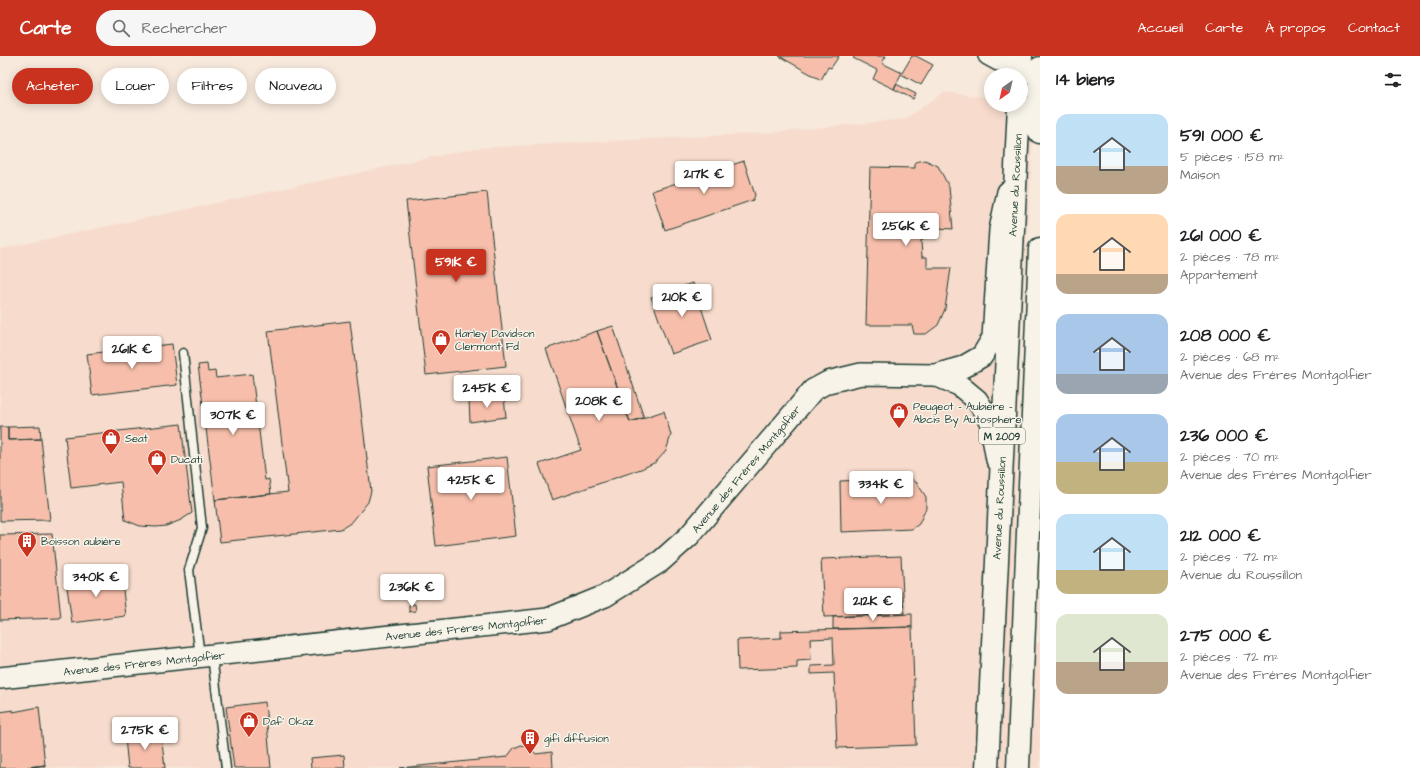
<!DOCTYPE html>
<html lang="fr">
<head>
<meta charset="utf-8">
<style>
	:root { --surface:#fff; --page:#f6f6f6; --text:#202124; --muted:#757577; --accent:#c8321e }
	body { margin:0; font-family:"Architects Daughter",sans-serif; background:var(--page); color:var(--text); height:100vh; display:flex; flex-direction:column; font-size:15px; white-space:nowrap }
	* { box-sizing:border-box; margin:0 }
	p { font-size:13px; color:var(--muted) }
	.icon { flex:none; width:22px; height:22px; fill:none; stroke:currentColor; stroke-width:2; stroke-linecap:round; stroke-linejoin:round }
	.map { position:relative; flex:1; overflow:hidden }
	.side { display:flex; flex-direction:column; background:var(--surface); width:380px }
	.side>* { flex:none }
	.hud { position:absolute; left:12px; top:12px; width:380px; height:36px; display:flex; gap:8px }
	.needle { width:26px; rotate:214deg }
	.buttons { position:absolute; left:984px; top:12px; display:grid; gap:8px }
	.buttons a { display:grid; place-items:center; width:44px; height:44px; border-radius:50%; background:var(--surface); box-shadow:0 2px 10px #0003; font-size:20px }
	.price { position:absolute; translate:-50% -34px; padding:0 9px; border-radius:4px; background:#fff; color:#222; font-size:13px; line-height:26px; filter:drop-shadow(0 1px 2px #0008) }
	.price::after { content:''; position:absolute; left:50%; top:24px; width:12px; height:9px; margin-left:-6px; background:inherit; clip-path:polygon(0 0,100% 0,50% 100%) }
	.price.on { background:var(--accent); color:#fff }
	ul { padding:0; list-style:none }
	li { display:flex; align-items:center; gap:12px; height:100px; padding:0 16px }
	li span { display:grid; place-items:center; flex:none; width:112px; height:80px; border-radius:12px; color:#555 }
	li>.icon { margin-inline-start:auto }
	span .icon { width:48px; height:48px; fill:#fffc; stroke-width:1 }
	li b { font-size:17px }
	h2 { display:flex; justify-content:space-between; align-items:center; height:48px; padding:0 16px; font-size:17px }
	.chip { padding:0 14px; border-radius:18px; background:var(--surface); box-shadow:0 2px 10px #0003; font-size:14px; line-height:36px }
	.chip.on { background:var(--accent); color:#fff }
	header { display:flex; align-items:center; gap:24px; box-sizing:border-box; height:56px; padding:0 20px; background:var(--accent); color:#fff }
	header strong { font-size:19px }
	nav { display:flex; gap:22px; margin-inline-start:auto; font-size:14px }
	.search { width:280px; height:36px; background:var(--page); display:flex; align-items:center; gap:10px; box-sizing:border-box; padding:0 14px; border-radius:22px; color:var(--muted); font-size:15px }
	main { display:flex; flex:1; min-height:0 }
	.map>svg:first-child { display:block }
	.built { fill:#f7dccd }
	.building { fill:#f7bfab; stroke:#1f3d34 }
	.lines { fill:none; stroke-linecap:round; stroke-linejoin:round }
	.service-casing { stroke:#1f3d34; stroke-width:11 }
	.minor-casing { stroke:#1f3d34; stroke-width:20 }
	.tertiary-casing { stroke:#1f3d34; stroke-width:24 }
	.primary-casing { stroke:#1f3d34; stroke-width:25 }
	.motorway-casing { stroke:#1f3d34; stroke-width:25 }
	.service { stroke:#f7f3e8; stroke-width:8 }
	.minor { stroke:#f7f3e8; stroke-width:17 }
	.tertiary { stroke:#f7f3e8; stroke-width:21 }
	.primary { stroke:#f7f3e8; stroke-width:22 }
	.motorway { stroke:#f7f3e8; stroke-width:22 }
	.labels { text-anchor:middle; stroke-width:3; stroke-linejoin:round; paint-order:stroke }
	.shield { fill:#f7f3e8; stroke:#60746a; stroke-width:1 }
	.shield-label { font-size:10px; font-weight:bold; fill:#1f3d34 }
	.street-label { font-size:11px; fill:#1f3d34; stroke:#f7f3e8 }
	.poi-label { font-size:11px; fill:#1f3d34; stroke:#f7f3e8; text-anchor:start }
</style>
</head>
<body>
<header>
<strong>Carte</strong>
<div class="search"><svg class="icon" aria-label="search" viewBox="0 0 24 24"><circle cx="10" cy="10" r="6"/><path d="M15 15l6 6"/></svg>Rechercher</div>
<nav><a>Accueil</a><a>Carte</a><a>À propos</a><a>Contact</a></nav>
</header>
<main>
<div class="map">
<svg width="1040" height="712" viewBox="0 0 1040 712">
	<rect width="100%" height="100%" fill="#f7e9dc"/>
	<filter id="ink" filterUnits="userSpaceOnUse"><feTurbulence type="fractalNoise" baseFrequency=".025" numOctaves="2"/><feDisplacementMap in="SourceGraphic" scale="8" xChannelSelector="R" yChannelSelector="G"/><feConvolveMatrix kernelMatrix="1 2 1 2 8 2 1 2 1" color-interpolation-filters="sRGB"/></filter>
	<g filter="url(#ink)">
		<path class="built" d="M944,36L991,42V49H1021L1035,47L1019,320L1011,583L1040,587V712H0V193L475,92L767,77L905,63Z"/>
		<path class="building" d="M779,0H839L831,12L828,11L821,24Z
			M855,0H886L882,7L902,17L912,0H916L933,9L921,29L901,18L894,33L873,23L877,14L853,2Z
			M896,28L916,38L913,43L894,33Z
			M925,104L938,110L949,131L953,173L923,171V184H921L922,201H927V212H951L945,253L938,269L926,278H914L912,269H866L870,111L915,112V106Z
			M744,105L755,139L753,144L665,174L652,135Z
			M487,136L506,310L426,319L406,145Z
			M693,227L712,284L671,298L651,241Z
			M350,265L371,435L368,446L352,466L341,473L220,486L215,444L288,436L268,275Z
			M613,270L644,362L630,366L597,275Z
			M597,275L630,366L664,355L671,379L666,395L656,406L641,413L552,444L539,408L581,394L546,293Z
			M172,288L177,329L92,339L87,298Z
			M207,308L208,316L215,315L216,322L252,318L265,424L269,423L271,438L215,444L198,309Z
			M504,340L506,361L470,366L469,344Z
			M181,368L192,457L181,464L166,470L156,471L140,470L125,464L121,426L71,432L65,381Z
			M40,370L41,383L8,384V371Z
			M0,371H8V384L41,383L50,464L0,465Z
			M507,401L516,480L436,490L427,410Z
			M910,422L917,427L926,441V452L919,468L912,473L841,476L840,425Z
			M52,478L61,562L0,564V479Z
			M901,500L904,558L824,561L821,503Z
			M121,517L126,560L72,567L66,524Z
			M415,548L416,555L409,556V549Z
			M912,558V571L833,573V561Z
			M912,571L916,689L837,692L834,617L811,618V610L834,609L833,582L810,583L811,604L797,605V612L738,614L737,584L781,582V575Z
			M265,646L271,712H234L226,651Z
			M39,651L45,709L28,711L29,712H0V656L13,654V656Z
			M141,675H147V679L161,677L165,712H128L125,682L131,678Z
			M521,689L529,691L536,698L552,696L553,712H400L507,701L514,692Z
			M344,699L345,712H311L310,702Z
			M45,709V711L29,712L28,711Z"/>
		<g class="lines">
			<g class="service-casing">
				<path id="service" d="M183,297L202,472L189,514L200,600
					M212,600L226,712"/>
			</g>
			<g class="minor-casing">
				<path id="minor" d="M987,0L998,6L1020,9"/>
			</g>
			<g class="tertiary-casing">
				<path id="tertiary" d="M935,319L959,329L977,344L990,365L997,404
					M0,622L548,563L605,540L661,505L689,480L813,334L828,326L861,318L935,319L963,311L982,300L993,282L1000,174L1008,136"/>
			</g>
			<g class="primary-casing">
				<path id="primary" d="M1020,19L1021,0
					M987,712L1019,49
					M1018,712L1040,193"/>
			</g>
			<g class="motorway-casing">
				<path id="motorway" d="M1040,12L1037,71L1040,76"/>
			</g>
			<use href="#service" class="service"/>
			<use href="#minor" class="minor"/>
			<use href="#tertiary" class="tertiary"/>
			<use href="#primary" class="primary"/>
			<use href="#motorway" class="motorway"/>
		</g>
	</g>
	<defs>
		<g id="shop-pin" transform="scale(1)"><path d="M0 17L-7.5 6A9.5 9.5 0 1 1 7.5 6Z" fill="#c8321e" stroke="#f7f3e8"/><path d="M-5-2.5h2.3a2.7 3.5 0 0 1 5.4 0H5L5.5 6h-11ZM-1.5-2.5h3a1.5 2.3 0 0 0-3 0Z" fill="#fff"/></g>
		<g id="building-pin" transform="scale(1)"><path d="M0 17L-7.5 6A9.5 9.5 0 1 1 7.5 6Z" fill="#c8321e" stroke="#f7f3e8"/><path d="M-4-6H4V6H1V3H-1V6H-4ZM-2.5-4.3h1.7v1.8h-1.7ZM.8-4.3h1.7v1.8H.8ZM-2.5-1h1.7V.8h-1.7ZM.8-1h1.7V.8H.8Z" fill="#fff"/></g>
	</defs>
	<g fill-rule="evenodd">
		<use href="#shop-pin" x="441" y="283"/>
		<use href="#shop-pin" x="899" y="356"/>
		<use href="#shop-pin" x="111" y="382"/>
		<use href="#shop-pin" x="157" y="403"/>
		<use href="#building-pin" x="27" y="485"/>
		<use href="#shop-pin" x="249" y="665"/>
		<use href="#building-pin" x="530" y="682"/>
	</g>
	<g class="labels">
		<rect class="shield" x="979" y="372" width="46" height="16" rx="3"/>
		<g class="shield-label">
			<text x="1002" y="384">M 2009</text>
		</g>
		<g class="street-label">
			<text transform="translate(1015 129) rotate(-87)" y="4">Avenue du Roussillon</text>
			<text transform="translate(746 413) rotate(-50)" y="4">Avenue des Frères Montgolfier</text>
			<text transform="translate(999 452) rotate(-87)" y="4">Avenue du Roussillon</text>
			<text transform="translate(466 572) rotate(-6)" y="4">Avenue des Frères Montgolfier</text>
			<text transform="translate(144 607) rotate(-6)" y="4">Avenue des Frères Montgolfier</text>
		</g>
		<g class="poi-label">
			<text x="455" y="281">Harley Davidson<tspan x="455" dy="13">Clermont Fd</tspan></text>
			<text x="913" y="354">Peugeot - Aubiere -<tspan x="913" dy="13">Abcis By Autosphere</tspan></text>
			<text x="125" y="386">Seat</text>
			<text x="171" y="407">Ducati</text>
			<text x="41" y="489">Boisson aubière</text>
			<text x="263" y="669">Daf' Okaz</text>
			<text x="544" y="686">gifi diffusion</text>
		</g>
	</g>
</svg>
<div class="buttons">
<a><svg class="needle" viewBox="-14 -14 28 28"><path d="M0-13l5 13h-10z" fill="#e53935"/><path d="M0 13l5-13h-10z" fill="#757577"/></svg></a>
</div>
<b class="price" style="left:704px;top:139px">217K €</b>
<b class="price" style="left:906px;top:191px">256K €</b>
<b class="price on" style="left:456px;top:227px">591K €</b>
<b class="price" style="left:682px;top:262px">210K €</b>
<b class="price" style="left:132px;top:314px">261K €</b>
<b class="price" style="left:487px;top:353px">245K €</b>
<b class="price" style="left:599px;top:366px">208K €</b>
<b class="price" style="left:233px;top:380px">307K €</b>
<b class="price" style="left:471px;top:445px">425K €</b>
<b class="price" style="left:881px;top:449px">334K €</b>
<b class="price" style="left:96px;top:542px">340K €</b>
<b class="price" style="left:412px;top:552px">236K €</b>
<b class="price" style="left:873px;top:566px">212K €</b>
<b class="price" style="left:145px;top:695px">275K €</b>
<div class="hud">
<a class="chip on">Acheter</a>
<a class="chip">Louer</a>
<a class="chip">Filtres</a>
<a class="chip">Nouveau</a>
</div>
</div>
<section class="side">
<h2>14 biens<svg class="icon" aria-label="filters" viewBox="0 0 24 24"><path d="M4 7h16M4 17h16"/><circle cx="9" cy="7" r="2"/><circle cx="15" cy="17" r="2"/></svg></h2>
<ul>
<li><span style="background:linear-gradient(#bfe0f5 65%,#b9a48a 0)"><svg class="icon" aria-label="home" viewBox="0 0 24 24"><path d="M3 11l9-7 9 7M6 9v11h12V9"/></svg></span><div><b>591 000 €</b><p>5 pièces · 158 m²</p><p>Maison</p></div></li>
<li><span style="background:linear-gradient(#ffd9b3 75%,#b9a48a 0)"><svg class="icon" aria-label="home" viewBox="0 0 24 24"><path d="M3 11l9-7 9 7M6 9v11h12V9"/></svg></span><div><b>261 000 €</b><p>2 pièces · 78 m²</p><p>Appartement</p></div></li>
<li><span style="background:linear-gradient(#a9c7e8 75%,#9aa5b1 0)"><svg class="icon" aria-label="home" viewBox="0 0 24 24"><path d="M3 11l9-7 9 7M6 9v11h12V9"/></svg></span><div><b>208 000 €</b><p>2 pièces · 68 m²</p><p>Avenue des Frères Montgolfier</p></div></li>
<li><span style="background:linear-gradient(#a9c7e8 60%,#c2b280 0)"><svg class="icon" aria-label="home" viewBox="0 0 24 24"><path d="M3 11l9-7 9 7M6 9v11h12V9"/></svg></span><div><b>236 000 €</b><p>2 pièces · 70 m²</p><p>Avenue des Frères Montgolfier</p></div></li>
<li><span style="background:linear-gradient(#bfe0f5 70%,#c2b280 0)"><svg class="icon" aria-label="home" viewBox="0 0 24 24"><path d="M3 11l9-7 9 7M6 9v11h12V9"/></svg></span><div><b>212 000 €</b><p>2 pièces · 72 m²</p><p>Avenue du Roussillon</p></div></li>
<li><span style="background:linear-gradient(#dfe7d0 60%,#b9a48a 0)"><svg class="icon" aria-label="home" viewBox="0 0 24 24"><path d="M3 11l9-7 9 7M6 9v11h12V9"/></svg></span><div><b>275 000 €</b><p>2 pièces · 72 m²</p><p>Avenue des Frères Montgolfier</p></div></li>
</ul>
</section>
</main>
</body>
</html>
